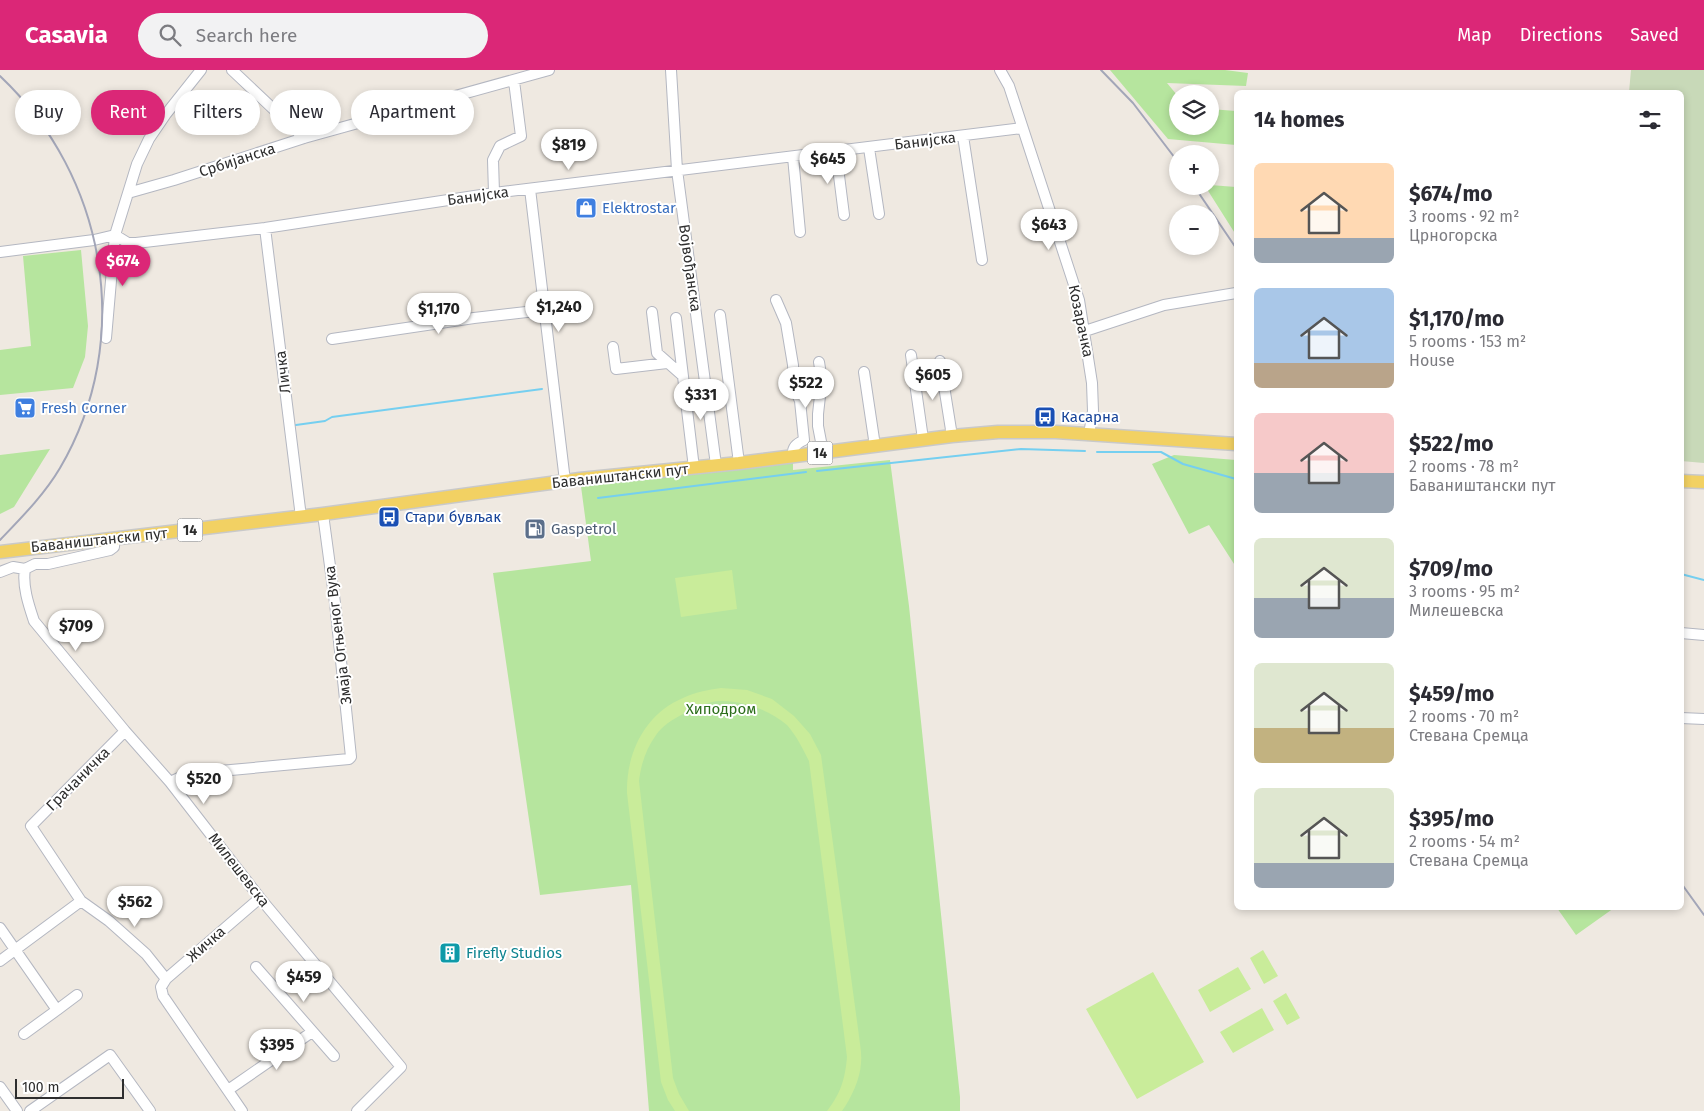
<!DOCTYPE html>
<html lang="en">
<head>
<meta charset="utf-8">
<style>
	:root { --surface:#fff; --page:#f2f2f3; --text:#2b2b33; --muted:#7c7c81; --accent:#db2777 }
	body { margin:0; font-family:"Fira Sans",sans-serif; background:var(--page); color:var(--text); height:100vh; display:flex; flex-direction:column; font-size:19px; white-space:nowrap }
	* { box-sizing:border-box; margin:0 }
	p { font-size:16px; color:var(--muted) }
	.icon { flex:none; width:28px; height:28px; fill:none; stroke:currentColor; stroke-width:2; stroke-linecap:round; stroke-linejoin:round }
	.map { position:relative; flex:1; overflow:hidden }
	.side { position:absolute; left:1234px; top:20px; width:450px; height:820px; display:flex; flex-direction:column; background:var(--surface); border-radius:8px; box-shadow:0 2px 8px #0003 }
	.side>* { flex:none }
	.banner { position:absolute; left:15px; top:20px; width:475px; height:45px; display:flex; gap:10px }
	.tools { position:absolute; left:1169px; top:15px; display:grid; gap:10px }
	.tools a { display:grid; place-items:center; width:50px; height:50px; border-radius:50%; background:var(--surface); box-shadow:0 2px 8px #0003; font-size:25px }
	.scale { position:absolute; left:15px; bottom:12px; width:109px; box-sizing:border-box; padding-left:5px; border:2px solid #2e2e2e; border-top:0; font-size:14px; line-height:18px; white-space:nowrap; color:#2e2e2e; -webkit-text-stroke:4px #fff; paint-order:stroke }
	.price { position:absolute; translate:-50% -42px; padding:0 11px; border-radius:18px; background:#fff; color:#222; font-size:16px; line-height:32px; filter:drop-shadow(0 1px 2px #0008) }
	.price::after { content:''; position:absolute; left:50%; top:30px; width:15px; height:11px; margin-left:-8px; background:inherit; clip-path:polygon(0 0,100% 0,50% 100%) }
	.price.current { background:var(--accent); color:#fff }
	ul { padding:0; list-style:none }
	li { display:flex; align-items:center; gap:15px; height:125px; padding:0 20px }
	li span { display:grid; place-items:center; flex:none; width:140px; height:100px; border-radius:8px; color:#555 }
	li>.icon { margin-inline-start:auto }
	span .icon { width:60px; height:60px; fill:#fffc; stroke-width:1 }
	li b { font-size:21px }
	h2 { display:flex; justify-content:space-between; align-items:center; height:60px; padding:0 20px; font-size:21px }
	.pill { padding:0 18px; border-radius:22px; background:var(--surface); box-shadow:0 2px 8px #0003; font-size:18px; line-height:45px }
	.pill.current { background:var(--accent); color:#fff }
	header { display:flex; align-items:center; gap:30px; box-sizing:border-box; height:70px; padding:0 25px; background:var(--accent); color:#fff }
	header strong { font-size:24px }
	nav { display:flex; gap:28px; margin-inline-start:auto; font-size:18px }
	.search { width:350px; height:45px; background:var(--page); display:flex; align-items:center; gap:12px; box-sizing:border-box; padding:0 18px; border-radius:28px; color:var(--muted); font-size:19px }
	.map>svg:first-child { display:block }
	.green { fill:#b6e59e }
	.cemetery { fill:#c8d9b8 }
	.pitch { fill:#c9ec9a }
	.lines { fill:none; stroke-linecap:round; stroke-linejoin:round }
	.stream { stroke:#75cff0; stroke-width:2 }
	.minor-casing { stroke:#b4b7c1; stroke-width:12 }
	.major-casing { stroke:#c9c9c9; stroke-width:15 }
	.minor { stroke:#fff; stroke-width:10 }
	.major { stroke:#f2d163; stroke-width:12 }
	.rail { stroke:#a3a6b8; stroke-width:2 }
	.labels { text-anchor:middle; stroke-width:4; stroke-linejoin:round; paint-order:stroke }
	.shield { fill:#fff; stroke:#6d6d6d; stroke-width:1 }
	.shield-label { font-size:14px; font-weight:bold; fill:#2e2e2e }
	.street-label { font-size:15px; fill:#2e2e2e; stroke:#fff }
	.shop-label { font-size:15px; fill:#366cbe; stroke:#fff; text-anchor:start }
	.transit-label { font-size:15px; fill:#164399; stroke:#fff; text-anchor:start }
	.service-label { font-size:15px; fill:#4e5e75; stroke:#fff; text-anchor:start }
	.park-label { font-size:15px; fill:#2c6e1b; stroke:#fff }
	.culture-label { font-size:15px; fill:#0d838f; stroke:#fff; text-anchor:start }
</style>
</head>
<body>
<header>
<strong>Casavia</strong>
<div class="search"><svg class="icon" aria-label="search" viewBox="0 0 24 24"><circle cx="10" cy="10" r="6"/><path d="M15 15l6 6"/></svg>Search here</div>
<nav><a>Map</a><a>Directions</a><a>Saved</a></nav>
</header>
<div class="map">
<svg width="1704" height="1041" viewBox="0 0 1704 1041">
	<rect width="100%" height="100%" fill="#efe9e1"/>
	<path class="green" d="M1110,0H1225L1248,3L1246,16L1167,13L1177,25L1178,56H1210V39L1236,41V75L1168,69Z
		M1210,115L1236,117V165L1205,116H1210Z
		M81,180L88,256L85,287L73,318L0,325V280L31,276L23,186Z
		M50,379L14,437L0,444V385Z
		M1174,385L1236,390V497L1209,455L1189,464L1152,394Z
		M793,386V400L890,390L909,536L960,1027V1041H649L631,815L540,825L493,503L591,491L580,409Z
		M1557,838H1614L1576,865Z"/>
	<path class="cemetery" d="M1631,0H1704V393L1681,391V22H1629Z"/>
	<path class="pitch" d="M732,500L737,539L681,547L675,508Z
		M721,618L747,620L772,629L794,646L810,664L821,685L859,966C860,975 862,984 861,993C860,1010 851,1028 842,1041H827C841,1023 845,1009 847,987L809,691C803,679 796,665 787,655C770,640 742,630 719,631C707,632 694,638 683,644C673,649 662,656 656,665C646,679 641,694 639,711L673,1008L679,1024L689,1041H675L668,1030L661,1012L627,723C626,683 645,644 683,628C695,622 708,620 721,618Z
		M1263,880L1278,906L1264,914L1250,888Z
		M1238,897L1251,919L1210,942L1198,920Z
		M1153,902L1204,992L1137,1029L1086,939Z
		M1286,923L1300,948L1287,955L1273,931Z
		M1262,938L1274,960L1233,983L1220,962Z"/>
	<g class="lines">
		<path class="stream" d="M296,355L325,351L332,347L542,319
			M1097,382H1161L1183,394L1236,409
			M817,401L1021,379L1085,381
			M598,428L806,402
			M1681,504L1704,510"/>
		<g class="minor-casing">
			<path id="minor" d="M232,0L304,68
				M671,0L677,100L716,395
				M1000,0L1009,16L1079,230L1092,313L1093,341L1089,364
				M963,66L982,190
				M869,78L879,144
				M836,82L844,145
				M793,87L800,162
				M530,119L565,411
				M128,123L174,110L304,68L549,0
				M494,123L493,90L500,76L521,66L514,11
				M265,158L301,447
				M115,165L128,173H136L265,158L494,123L1022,58
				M0,182L94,170L115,165
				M776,230L786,253L793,295L794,317L800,331L804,370C796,374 792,377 793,386
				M652,242L657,283L683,306
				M720,245L739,393
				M676,248L694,398
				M1085,261L1164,235L1236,223
				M106,268L115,165L137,94L149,69L166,44L201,0
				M332,269L474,248L544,240
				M613,277L616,299L667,293
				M911,285L923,369
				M940,291L952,366
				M819,292L823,317L820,326L818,344V356L823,382
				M864,302L875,376
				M25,499C22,516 29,536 34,551L125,661L170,712L260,828L401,997L357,1041
				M0,502L13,497L25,499L35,494H48L110,480L114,477V469
				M1681,563L1704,565
				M1681,648L1704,649
				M125,661L31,756L81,831L109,851L146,884L166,909
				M170,712L181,707L220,701L349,689L351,687L335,533L323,444
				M0,858L57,940L24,964
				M0,891L81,831
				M256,897L334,986
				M57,940L77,925
				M0,1017L17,1041
				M228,1020L312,962
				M30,1041L110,985L150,1041
				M242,1041L163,926L161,917L166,909L260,828"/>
		</g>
		<g class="major-casing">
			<path id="major" d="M1681,411L1704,412
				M0,482L323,444L580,409L739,393L952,366L998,362H1056L1236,374"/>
		</g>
		<use href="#minor" class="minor"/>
		<use href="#major" class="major"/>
		<path class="rail" d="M1101,0L1133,33L1178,92
			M0,6C107,107 135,270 60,398C44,425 22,447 0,470
			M1194,116L1236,178
			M1681,813L1704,845"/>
	</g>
	<defs>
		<g id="shop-square" transform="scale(1.125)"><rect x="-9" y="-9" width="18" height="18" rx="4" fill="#3f7fe0" stroke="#fff"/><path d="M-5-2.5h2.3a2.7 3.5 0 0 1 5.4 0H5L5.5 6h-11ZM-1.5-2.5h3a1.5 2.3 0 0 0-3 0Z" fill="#fff"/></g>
		<g id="supermarket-square" transform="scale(1.125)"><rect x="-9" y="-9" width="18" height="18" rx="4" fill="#3f7fe0" stroke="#fff"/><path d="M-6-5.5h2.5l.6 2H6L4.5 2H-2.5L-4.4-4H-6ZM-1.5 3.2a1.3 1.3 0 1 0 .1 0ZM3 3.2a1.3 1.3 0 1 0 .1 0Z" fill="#fff"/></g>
		<g id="bus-square" transform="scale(1.125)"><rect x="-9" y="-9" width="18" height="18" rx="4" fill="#1a4fb4" stroke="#fff"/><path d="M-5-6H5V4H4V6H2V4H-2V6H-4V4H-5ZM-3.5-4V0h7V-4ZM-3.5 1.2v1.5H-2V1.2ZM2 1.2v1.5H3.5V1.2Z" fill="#fff"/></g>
		<g id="fuel-square" transform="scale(1.125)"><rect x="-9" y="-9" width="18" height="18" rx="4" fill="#5c6f8a" stroke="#fff"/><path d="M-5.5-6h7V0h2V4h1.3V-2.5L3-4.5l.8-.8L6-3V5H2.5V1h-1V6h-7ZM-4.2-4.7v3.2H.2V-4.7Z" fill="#fff"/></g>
		<g id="building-square" transform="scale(1.125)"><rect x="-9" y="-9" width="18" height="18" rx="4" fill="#0f9aa8" stroke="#fff"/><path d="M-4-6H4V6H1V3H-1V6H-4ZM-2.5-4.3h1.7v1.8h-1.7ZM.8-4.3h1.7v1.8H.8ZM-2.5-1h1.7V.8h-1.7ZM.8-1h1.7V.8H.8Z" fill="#fff"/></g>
	</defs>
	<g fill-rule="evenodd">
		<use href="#shop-square" x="586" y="138"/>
		<use href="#supermarket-square" x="25" y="338"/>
		<use href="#bus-square" x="1045" y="347"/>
		<use href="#bus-square" x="389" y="447"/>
		<use href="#fuel-square" x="535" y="459"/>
		<use href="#building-square" x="450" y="883"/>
	</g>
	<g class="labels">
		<g class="shield">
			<rect x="807.5" y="371.5" width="25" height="23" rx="4"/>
			<rect x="177.5" y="448.5" width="25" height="23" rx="4"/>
		</g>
		<g class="shield-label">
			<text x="820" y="388">14</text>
			<text x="190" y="465">14</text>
		</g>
		<g class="street-label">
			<text transform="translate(925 71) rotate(-7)" y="5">Банијска</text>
			<text transform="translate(237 90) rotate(-18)" y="5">Србијанска</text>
			<text transform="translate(478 126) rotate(-8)" y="5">Банијска</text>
			<text transform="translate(690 198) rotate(82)" y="5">Војвођанска</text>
			<text transform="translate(1081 251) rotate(78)" y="5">Козарачка</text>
			<text transform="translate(283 302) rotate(-97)" y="5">Личка</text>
			<text transform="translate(620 406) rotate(-6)" y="5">Баваништански пут</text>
			<text transform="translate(99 470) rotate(-6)" y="5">Баваништански пут</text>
			<text transform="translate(338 565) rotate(-97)" y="5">Змаја Огњеног Вука</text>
			<text transform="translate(78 709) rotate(-45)" y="5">Грачаничка</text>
			<text transform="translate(239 800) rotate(52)" y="5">Милешевска</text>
			<text transform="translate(206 874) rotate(-41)" y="5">Жичка</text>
		</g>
		<g class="shop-label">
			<text x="602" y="143">Elektrostar</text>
			<text x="41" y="343">Fresh Corner</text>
		</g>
		<g class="transit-label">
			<text x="1061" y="352">Касарна</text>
			<text x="405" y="452">Стари бувљак</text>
		</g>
		<g class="service-label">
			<text x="551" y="464">Gaspetrol</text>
		</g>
		<g class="park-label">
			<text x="721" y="644">Хиподром</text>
		</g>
		<g class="culture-label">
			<text x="466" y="888">Firefly Studios</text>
		</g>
	</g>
</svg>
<div class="tools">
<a><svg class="icon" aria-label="layers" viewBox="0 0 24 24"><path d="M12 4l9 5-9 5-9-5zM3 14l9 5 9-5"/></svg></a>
<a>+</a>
<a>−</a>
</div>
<div class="scale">100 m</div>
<b class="price" style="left:569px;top:101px">$819</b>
<b class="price" style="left:828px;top:115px">$645</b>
<b class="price" style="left:1049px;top:181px">$643</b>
<b class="price current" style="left:123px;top:217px">$674</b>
<b class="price" style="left:559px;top:263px">$1,240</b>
<b class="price" style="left:439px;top:265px">$1,170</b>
<b class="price" style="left:933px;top:331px">$605</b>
<b class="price" style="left:806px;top:339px">$522</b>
<b class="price" style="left:701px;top:351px">$331</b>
<b class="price" style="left:76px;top:582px">$709</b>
<b class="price" style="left:204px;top:735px">$520</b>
<b class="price" style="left:135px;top:858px">$562</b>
<b class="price" style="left:304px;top:933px">$459</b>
<b class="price" style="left:277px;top:1001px">$395</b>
<div class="banner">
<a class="pill">Buy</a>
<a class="pill current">Rent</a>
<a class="pill">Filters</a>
<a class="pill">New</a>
<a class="pill">Apartment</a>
</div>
<section class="side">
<h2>14 homes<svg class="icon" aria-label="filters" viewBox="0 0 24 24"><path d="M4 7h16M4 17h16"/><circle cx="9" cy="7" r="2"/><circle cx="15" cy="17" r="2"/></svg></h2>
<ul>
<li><span style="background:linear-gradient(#ffd9b3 75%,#9aa5b1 0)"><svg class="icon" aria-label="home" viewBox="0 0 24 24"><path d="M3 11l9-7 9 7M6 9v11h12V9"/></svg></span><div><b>$674/mo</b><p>3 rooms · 92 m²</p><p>Црногорска</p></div></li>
<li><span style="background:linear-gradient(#a9c7e8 75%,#b9a48a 0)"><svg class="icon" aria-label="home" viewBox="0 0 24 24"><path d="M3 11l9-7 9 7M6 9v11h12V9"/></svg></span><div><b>$1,170/mo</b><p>5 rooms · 153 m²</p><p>House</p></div></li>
<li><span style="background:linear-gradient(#f6c9c9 60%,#9aa5b1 0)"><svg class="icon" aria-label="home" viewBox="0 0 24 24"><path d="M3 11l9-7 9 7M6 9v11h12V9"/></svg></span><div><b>$522/mo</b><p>2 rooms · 78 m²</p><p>Баваништански пут</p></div></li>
<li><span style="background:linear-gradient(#dfe7d0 60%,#9aa5b1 0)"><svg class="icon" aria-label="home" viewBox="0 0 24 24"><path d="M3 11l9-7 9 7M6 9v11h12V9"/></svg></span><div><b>$709/mo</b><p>3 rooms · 95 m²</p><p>Милешевска</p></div></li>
<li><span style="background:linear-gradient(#dfe7d0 65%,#c2b280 0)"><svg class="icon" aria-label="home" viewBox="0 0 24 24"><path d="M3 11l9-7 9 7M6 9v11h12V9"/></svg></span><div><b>$459/mo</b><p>2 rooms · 70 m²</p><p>Стевана Сремца</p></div></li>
<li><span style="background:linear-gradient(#dfe7d0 75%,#9aa5b1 0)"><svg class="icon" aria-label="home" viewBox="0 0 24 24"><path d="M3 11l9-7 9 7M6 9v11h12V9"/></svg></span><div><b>$395/mo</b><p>2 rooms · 54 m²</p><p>Стевана Сремца</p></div></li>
</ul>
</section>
</div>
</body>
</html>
